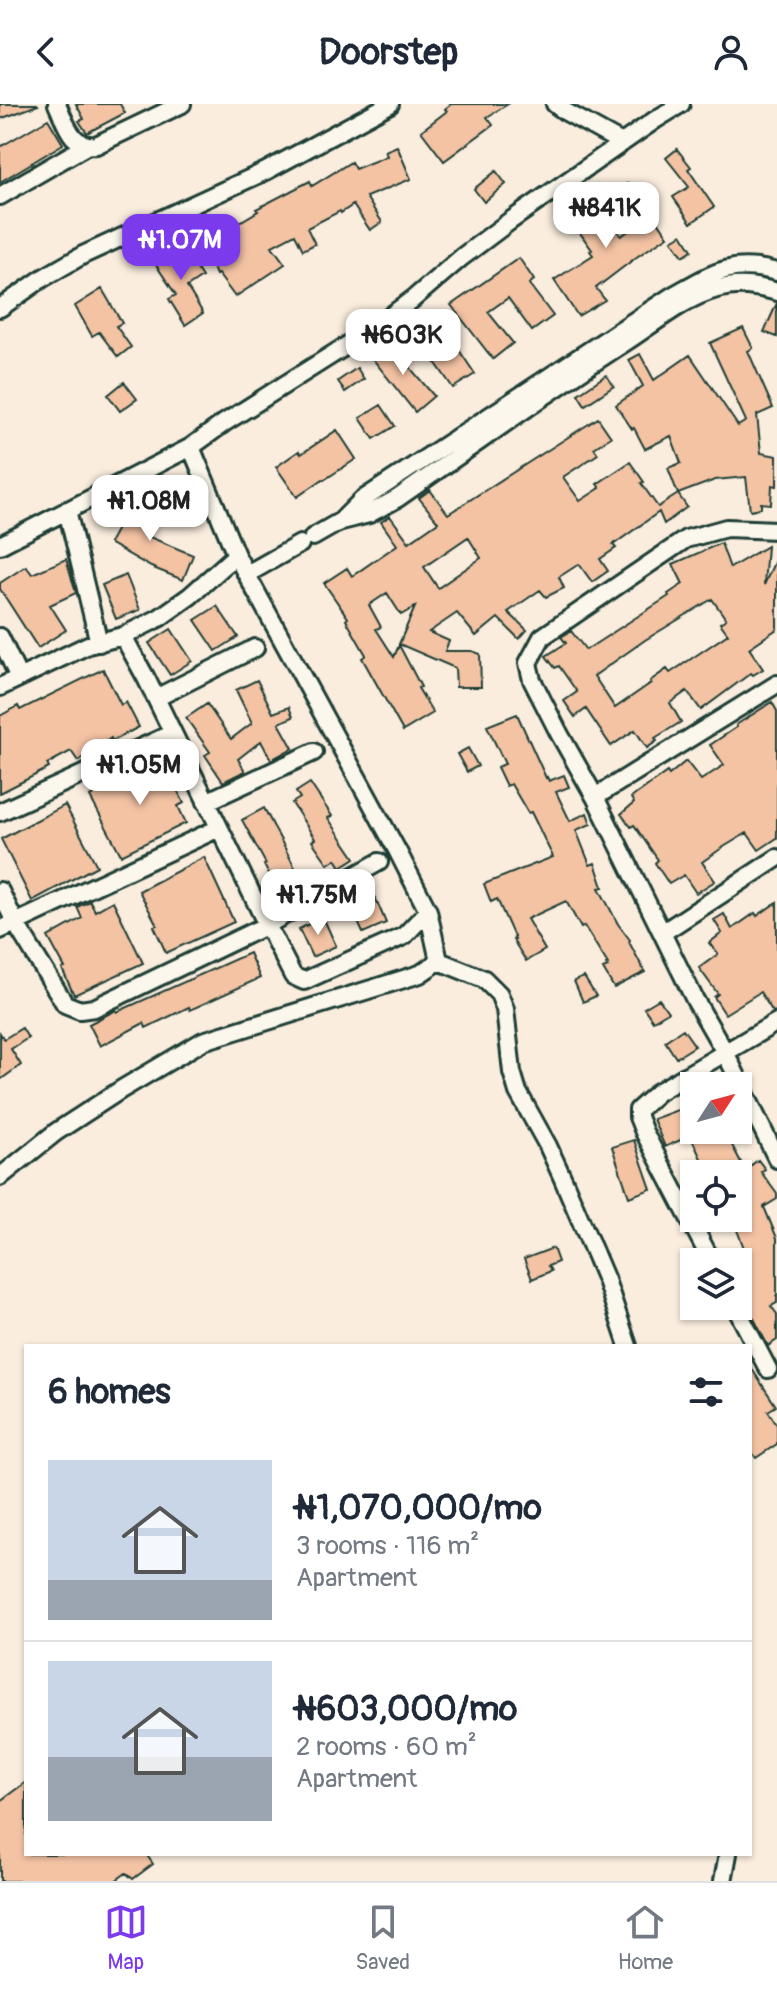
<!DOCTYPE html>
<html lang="en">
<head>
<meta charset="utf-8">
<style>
	:root { --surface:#fff; --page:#f2f2f3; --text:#1f2937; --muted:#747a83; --line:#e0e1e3; --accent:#7c3aed }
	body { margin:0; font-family:Pangolin,sans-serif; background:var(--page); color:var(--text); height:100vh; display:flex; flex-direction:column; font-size:30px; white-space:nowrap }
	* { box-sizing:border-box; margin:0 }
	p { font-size:26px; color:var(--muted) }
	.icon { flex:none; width:44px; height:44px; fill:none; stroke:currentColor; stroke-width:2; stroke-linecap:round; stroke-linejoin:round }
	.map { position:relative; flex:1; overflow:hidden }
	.drawer { position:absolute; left:24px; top:1240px; width:728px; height:512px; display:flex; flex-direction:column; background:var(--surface); border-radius:0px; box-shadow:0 2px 6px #0004 }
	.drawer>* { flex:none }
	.needle { width:52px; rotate:54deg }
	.tools { position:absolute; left:680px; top:968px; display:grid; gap:16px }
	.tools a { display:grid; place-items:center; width:72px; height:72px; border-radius:0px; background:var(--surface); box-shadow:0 2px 6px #0004; font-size:40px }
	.price { position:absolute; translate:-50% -68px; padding:0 18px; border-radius:16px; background:#fff; color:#222; font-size:26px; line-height:52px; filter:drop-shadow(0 2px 4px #0008) }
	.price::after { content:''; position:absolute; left:50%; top:48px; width:24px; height:18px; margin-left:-12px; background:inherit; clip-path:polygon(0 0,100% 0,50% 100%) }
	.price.current { background:var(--accent); color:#fff }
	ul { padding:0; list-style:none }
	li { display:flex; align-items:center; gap:24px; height:200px; padding:0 24px }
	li+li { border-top:2px solid var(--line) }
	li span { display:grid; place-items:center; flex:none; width:224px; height:160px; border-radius:0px; color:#555 }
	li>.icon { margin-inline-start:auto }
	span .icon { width:96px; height:96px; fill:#fffc; stroke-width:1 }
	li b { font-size:34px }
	h2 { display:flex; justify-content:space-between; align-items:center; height:96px; padding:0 24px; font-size:34px }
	header { display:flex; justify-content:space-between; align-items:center; height:104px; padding:0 24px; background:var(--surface); font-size:36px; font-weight:700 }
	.tab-bar { display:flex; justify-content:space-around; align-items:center; height:112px; border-top:2px solid var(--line); background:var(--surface); font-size:22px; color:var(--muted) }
	.tab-bar a { display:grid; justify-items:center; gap:4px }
	.tab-bar .current { color:var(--accent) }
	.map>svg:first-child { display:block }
	.building { fill:#f4c3a4; stroke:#1f3d34; stroke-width:2; fill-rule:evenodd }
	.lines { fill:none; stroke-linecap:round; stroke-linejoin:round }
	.minor-casing { stroke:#1f3d34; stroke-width:22 }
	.minor { stroke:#fbf7ec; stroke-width:16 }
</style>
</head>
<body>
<header><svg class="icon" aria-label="back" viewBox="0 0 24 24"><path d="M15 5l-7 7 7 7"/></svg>Doorstep<svg class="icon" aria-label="person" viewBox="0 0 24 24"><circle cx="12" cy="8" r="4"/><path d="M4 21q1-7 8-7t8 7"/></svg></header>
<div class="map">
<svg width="777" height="1777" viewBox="0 0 777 1777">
	<rect width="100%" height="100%" fill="#faedde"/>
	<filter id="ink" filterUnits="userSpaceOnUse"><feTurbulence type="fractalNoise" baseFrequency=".0125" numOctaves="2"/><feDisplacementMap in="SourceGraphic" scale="16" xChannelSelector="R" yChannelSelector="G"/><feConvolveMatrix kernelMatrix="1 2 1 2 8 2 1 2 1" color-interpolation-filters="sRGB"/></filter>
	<g filter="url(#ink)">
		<path class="building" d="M0,0H37L38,1L0,15Z
			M76,0H120L125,9L87,29L79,17L84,15Z
			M451,0H508L487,13L493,21L444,57L421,27L447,7L445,5Z
			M48,15L63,40L0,78V43Z
			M397,42L411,75L366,93L382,118L370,126L353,101L341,109L340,107L307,124L315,140L303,146L295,130L272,142L285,160L235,193L218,170L216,171L203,138L216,133L213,127L243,116L258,107L256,105L310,77L312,82L351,58L355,65L387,52L385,47Z
			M677,45L691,63L688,65L714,103L691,119L673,93L689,83L666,54Z
			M496,67L506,80L484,98L474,85Z
			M628,79L637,92L607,112L621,132L653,110L668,132L638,152L596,184L605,196L578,212L554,176L593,151L590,147L592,146L573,119Z
			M682,130L692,146L683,152L672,136Z
			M181,141L202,173L187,183L203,209L185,221L169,195L176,191L154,158Z
			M519,154L534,176L529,180L553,212L532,227L508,194L488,208L513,239L493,255L451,201Z
			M102,185L122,219L116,222L131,243L118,253L99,228L92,232L75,202Z
			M777,199V233L764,228Z
			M743,224L753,244L748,247L773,304L757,311L761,349L777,352V382L772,381L771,400L761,399V404L750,406L746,373L715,376L678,390L668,364L681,359L671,332L645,345L634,324L632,325L616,301L643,282L629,256L640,250L654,276L690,251L738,322L746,317L710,239Z
			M394,239L412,266L434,292L415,308L372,254Z
			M455,240L475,270L453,284L433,255Z
			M357,264L364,275L345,288L338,277Z
			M606,271L614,282L585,301L578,290Z
			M124,278L137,295L120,307L108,291Z
			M381,301L395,322L374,335L360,314Z
			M598,314L611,333L594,344L598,350L563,373L580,397L600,384L597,380L630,358L644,378L641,379L658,403L678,390L687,403L664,420L659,408L613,441L616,444L600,455L608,467L592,478L579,460L559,473L564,484L546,493L540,486L508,508L527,526L519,535L498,514L476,532L457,509L429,528L449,537L445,547H472L480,550L481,583H456L455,564L399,540L415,503L401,511L387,489L369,501L381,523L376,525L394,553L399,541L421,583L418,584L433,609L403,627L362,554L366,551L346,516L348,514L324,479L347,464L352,472L397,441L381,418L390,412L409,438L438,418L419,394L430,386L448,410ZM468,433L481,454L438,484L424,463Z
			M337,326L356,355L324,376L323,375L297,393L276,363L299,347L301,350Z
			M140,395L160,404L147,432L193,451L183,476L151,463L109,439L121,417L128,421Z
			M721,439L730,464L767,442L764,481L777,452V525L749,544L763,565L753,571L751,569L701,606L687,587L670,599L681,618L655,634L657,637L647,644L635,626L611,642L586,605L575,613L564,597L577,588L559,562L555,564L546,552L566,539L561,533L571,527L586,546L669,492L668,490L683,480L673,460ZM712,495L726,515L720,519L728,530L670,569L667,565L650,577L651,579L615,604L594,572L645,536Z
			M66,455L76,489L50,501L66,526L38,544L0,485V479L26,462L32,470Z
			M126,471L140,506L116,515L102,481Z
			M217,502L238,533L216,547L195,516Z
			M171,525L192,557L170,571L149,539Z
			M103,565L121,601L126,598L139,623L112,637L111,634L78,657L71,647L47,660L49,664L0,689V612L18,602L20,606Z
			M257,576L273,609L289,603L293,613L279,619L293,644L271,656L261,637L238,655L245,667L223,678L205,651L210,648L186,614L207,600L231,635L252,619L236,586Z
			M772,598L777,607V734L759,746L747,729L722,744L702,758L715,777L696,789L684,771L669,780L655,759L658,756L634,721L631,723L621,710L634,699L631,694L667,668L669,671L686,657L701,676L724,661L710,641L737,623L736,621Z
			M517,610L546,674L547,673L549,677L564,671L569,683L556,688L570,717L587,709L591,720L576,726L590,761L595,759L603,783L599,784L618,820L630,836L629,838L645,868L614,884L603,865L608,863L606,861L608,860L584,822L581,824L566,797L527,815L545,846L526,857L513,836L515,835L497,795L491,798L484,780L553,753L531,708L528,709L511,680L506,682L497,663L505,660L487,622Z
			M468,644L478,662L467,668L457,650Z
			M157,657L163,668L171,664L178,678L174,680L184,699L178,702L186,719L121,751L90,693Z
			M310,679L332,712L328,714L355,754L341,763L336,755L328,760L312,737L315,735L292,699L300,694L296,688Z
			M65,701L97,762L32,797L1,735Z
			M264,704L302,777L293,782L297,790L282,797L264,761L266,760L242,716Z
			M204,753L234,818L166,849L154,822L157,821L139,787Z
			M372,786L386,819L363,829L348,796Z
			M90,797L95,807L113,797L143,859L74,891L62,865L65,864L48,833L82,814L77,803Z
			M777,798V907L773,908L760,888L725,910L714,893L718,890L699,864L718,850L709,839L722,829L714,816L724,810L732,825L755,809L757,812Z
			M323,813L336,842L312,853L299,825Z
			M249,849L260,874L190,906L189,903L146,924L144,919L100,942L89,920L116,906L117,908Z
			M584,873L596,892L583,898L574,877Z
			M659,895L668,908L653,917L644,904Z
			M22,924L28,934L11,945L21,961L0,976V929L4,935Z
			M683,925L695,942L676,954L665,937Z
			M694,1000V1030L665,1043L653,1015Z
			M712,1026H724L745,1066L758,1056L765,1065L761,1068L777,1090V1095L764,1103L777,1134V1199L771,1202L777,1210V1236L768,1242L745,1197L738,1191V1154L746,1149L733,1116L708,1127L701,1114H738V1070H708L692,1035Z
			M634,1036L651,1085L629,1093L612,1043Z
			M553,1144L558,1158L548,1162L551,1167L532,1175L524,1155Z
			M750,1262L776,1302L768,1307L777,1321V1340L756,1354L750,1346Z
			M26,1678V1750H146L153,1760L133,1775L126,1769L115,1777H0V1697Z"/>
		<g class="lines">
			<g class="minor-casing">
				<path id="minor" d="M57,0C66,19 71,44 96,41L182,0
					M555,0L566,8L622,39
					M0,92L86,42
					M0,204L43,174L83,151L266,67L390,0
					M67,406L99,539
					M343,415L362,396L672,192C712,170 730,155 777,168
					M777,426L726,424L686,435L542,533L528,559L532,576L560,631L595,693L695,896L726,950L777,1055
					M313,433L341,417L369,410L398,394C474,341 549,287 627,237C655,219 684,194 717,185C738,179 756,182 777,188
					M0,441L191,343L224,319L376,223L413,195L462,153L510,117L655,16L681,0
					M247,470L300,440
					M123,532L146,574L267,821L293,872L304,877L404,832L428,807
					M0,533L19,574
					M0,583L88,541L123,532L159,514L190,492L236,451
					M156,594L255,544
					M595,693L777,580
					M206,698L314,648
					M0,708L173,629
					M0,787L16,820L65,900L80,906L94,904L267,821L379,758
					M0,826L219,724
					M662,829L777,754
					M439,857L484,875L499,890L505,905L512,968L518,988L548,1042L563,1075L606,1176L628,1242
					M0,1073L56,1028L122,985L203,937L420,870L439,857L428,807L398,748L236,451L191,343
					M712,1158L644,1028L638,1013V1006L658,988L777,918
					M735,1202L768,1265
					M723,1777L728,1750"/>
			</g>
			<use href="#minor" class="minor"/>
		</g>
	</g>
</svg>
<div class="tools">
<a><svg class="needle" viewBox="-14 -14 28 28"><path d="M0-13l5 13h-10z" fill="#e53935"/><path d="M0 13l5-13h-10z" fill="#747a83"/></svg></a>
<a><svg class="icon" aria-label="locate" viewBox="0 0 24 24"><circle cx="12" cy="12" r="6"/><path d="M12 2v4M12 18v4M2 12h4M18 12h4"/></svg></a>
<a><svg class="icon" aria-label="layers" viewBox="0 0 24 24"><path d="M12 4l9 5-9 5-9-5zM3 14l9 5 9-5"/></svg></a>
</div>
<b class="price" style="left:606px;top:146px">₦841K</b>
<b class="price current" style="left:181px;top:178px">₦1.07M</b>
<b class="price" style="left:403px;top:273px">₦603K</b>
<b class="price" style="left:150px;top:439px">₦1.08M</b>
<b class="price" style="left:140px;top:703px">₦1.05M</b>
<b class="price" style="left:318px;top:833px">₦1.75M</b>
<section class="drawer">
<h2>6 homes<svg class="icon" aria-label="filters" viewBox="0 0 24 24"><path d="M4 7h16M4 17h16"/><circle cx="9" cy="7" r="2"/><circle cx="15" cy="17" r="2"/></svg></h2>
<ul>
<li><span style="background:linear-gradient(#c9d6e8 75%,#9aa5b1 0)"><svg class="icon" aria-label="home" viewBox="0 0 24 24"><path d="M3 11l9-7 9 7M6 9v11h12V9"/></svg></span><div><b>₦1,070,000/mo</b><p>3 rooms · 116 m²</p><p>Apartment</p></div></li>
<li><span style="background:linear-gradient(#c9d6e8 60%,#9aa5b1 0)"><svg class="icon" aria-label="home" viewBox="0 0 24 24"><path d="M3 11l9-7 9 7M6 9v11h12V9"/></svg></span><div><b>₦603,000/mo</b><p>2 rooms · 60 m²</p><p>Apartment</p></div></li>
</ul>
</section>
</div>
<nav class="tab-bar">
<a class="current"><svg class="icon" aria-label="map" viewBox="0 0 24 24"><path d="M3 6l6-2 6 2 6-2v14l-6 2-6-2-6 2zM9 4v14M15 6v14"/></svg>Map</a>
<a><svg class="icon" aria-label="saved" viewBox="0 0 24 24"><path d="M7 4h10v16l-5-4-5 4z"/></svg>Saved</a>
<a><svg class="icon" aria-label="home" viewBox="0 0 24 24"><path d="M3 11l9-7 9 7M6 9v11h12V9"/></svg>Home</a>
</nav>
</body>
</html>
